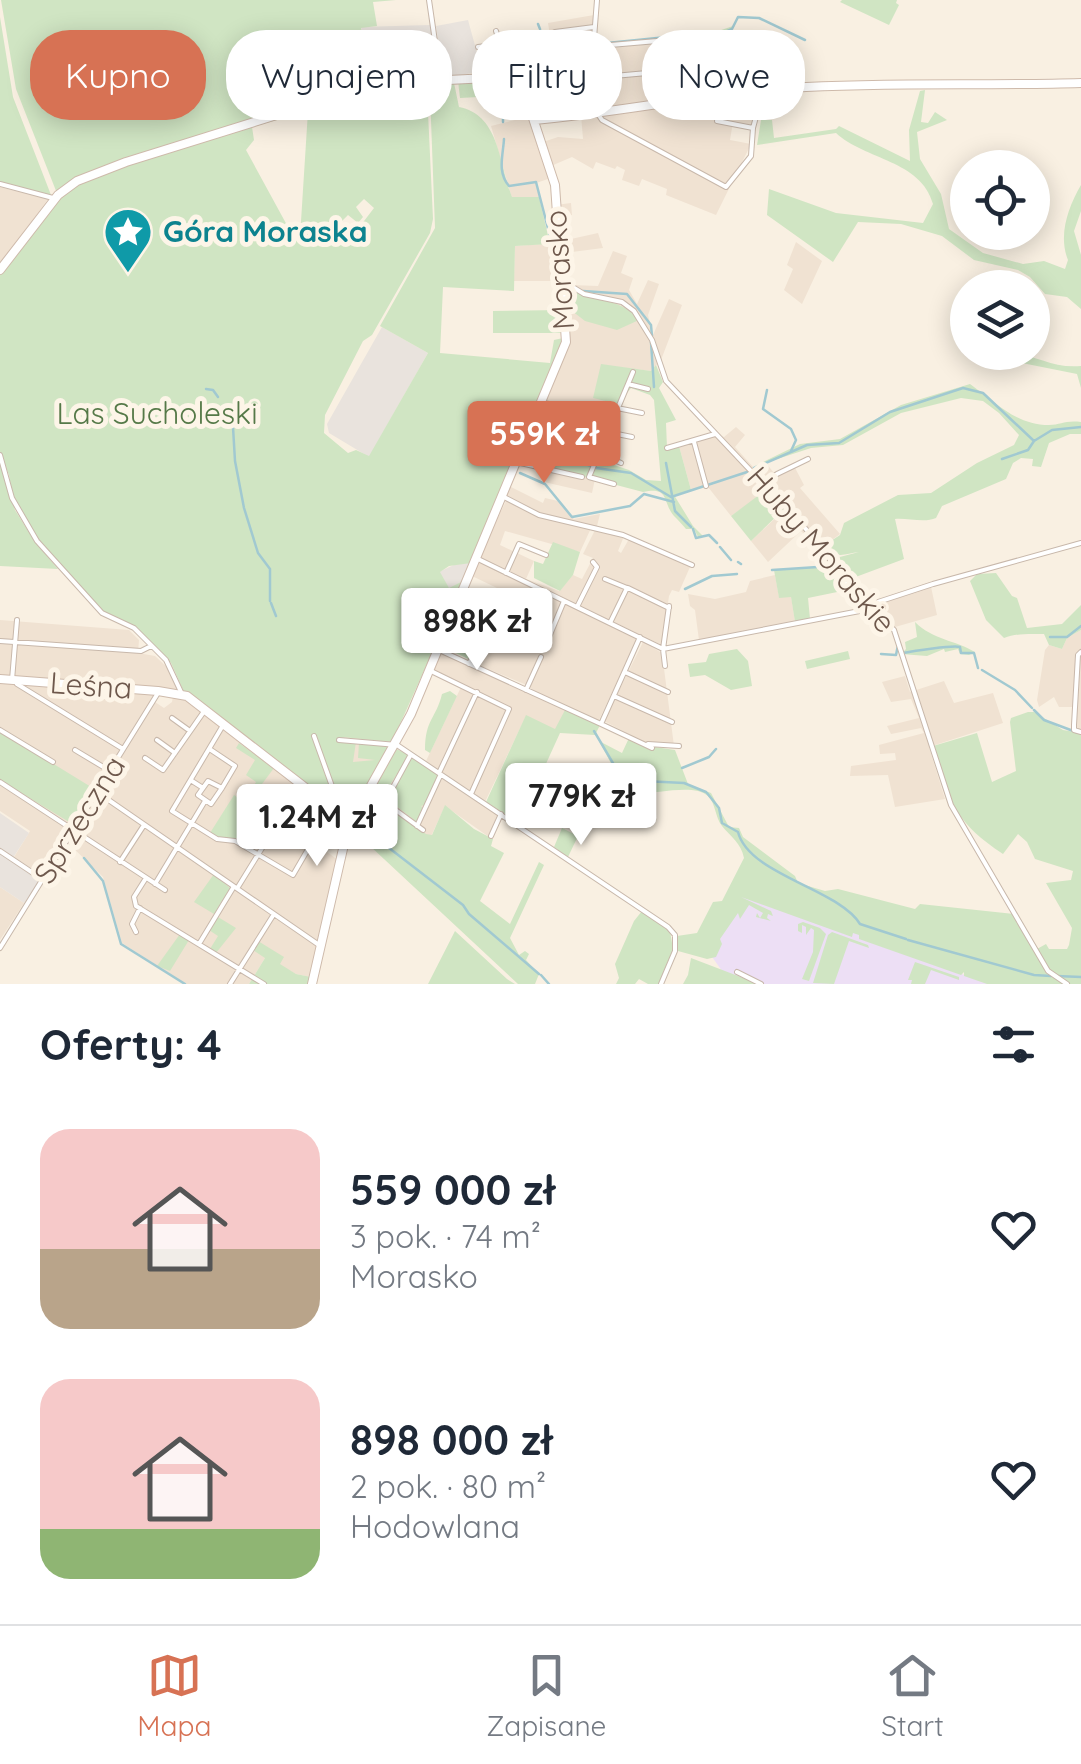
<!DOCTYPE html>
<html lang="pl">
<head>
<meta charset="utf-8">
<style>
	:root { --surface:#fff; --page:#f2f2f3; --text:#1f2937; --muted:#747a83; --line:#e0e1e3; --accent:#d77254 }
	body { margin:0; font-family:Quicksand,sans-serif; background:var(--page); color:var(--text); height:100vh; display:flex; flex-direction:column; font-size:38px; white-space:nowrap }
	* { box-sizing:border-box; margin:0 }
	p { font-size:32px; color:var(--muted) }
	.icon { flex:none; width:55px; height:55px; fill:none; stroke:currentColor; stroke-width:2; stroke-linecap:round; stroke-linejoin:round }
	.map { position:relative; height:984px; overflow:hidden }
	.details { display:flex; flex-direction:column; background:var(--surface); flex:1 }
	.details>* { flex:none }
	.hud { position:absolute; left:30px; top:30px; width:1022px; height:90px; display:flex; gap:20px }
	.fabs { position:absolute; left:950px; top:150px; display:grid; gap:20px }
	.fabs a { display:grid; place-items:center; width:100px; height:100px; border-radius:50%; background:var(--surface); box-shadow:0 5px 25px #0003; font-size:50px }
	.price { position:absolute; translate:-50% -85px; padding:0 22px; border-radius:10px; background:#fff; color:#222; font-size:32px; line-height:65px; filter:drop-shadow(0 2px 5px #0008) }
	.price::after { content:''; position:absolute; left:50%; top:60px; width:30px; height:22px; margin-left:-15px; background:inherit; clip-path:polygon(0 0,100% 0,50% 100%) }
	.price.selected { background:var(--accent); color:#fff }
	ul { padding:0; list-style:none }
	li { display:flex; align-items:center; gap:30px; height:250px; padding:0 40px }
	li span { display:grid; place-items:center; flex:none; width:280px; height:200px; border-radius:30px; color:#555 }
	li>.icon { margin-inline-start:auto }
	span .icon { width:120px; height:120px; fill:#fffc; stroke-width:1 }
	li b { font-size:42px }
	h2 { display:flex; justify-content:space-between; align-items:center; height:120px; padding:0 40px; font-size:42px }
	.tag { padding:0 35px; border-radius:40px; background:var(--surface); box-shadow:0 5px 25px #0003; font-size:35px; line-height:90px }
	.tag.selected { background:var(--accent); color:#fff }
	.dock { display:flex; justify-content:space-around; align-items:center; height:140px; border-top:2px solid var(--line); background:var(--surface); font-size:28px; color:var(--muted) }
	.dock a { display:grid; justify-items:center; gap:5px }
	.dock .selected { color:var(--accent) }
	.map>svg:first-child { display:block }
	.residential { fill:#f0e2d2 }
	.industrial { fill:#e9e3dd }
	.education { fill:#eddff5 }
	.green { fill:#d0e5c3; fill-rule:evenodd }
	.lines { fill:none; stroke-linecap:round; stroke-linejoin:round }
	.stream { stroke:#a1c9d1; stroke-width:2.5 }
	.street-casing { stroke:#c8b8ab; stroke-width:6 }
	.secondary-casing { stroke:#cebaab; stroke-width:10 }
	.street { stroke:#fff; stroke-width:4 }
	.secondary { stroke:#fff; stroke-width:8 }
	.labels { text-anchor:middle; stroke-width:10; stroke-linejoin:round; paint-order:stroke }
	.culture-label { font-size:30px; font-weight:bold; fill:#0d838f; stroke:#fdf5e8; text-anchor:start }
	.street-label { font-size:30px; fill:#6e584c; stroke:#fdf5e8 }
	.park-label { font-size:30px; fill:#557948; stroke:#fdf5e8 }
</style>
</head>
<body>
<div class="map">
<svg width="1081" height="984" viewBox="0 0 1081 984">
	<rect width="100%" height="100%" fill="#f9f0e2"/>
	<path class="residential" d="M594,15L591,50L678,41L674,71L695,69V78L721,74L743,79L750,58L773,64L755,125L733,122L730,140L751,144L716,215L666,195L667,189L642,179L639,186L622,180L625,170L617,166L615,169L596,162L593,169L572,157L551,166L554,177L536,183L539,197L512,198L491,126L530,116L540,143L558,137L583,139L581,115L549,118L539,114L532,104L514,110L510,100L513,87L521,83L503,44L526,38L534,51L552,49L548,23Z
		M0,187L48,199L0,266Z
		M571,203L572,215L558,217L562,241L598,233L603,248L564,253L566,279L571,285L598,286L613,251L627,256L621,273L633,278L629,290L637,304L648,280L659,284L648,315L653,335L669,299L682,305L661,360L651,371L601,365L618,404L597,458L530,438L595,479L592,493L544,482L546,470L512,462L564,333L560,281H514L515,246L556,243V205Z
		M796,242L822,261L802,304L784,290L793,269L787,265Z
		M736,427L745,435L735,447L754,468L766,463L774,473L793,464L804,485L800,488L840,534L820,549L801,531L768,562L751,541L783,511L768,490L731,516L708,487L691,490L679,446L717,435L724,437Z
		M509,486L543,503L545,498L558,501L574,519L600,514L597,526H592L580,552L505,531L500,545L534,561L526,579L559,591L573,575L582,579L593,558L583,554L595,530L624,536L618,551L621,553L629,539L690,567L679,592L672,590L669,596L662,645L478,558L506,501Z
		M480,562L637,639L593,733L560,732L526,716L484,804L497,815L489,837L445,806L421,858L367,798L370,799L372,788L366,785L361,794L337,736L393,740L426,761L462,685L433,670L441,652L538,695L529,686L474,663L486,631L510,641L526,602L472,576Z
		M775,575L779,597L791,596L795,622L699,640L695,610L690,606L688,594L715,599L746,592L750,581Z
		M930,582L937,615L895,627L872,603Z
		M0,620L129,630L139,640L138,653L155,656L170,670L179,690L144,688L155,695L108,768L113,770L155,702L164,708L172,702L173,696L184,698L321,806L309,825L322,833L316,844L338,860L311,977L296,974L265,958L249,984H186L122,943L103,877L68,843L66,841L43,876L14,857L30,831L0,811Z
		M1081,630V730L1072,727L1073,707H1059L1054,697L1039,707L1037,700L1045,650L1049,645L1062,649L1067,638Z
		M643,642L662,653L674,746L644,742L604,721Z
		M905,676L910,692L944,681L954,703L993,693L1003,723L929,747L945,799L895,807L888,775L850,776L851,766L896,760L895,753L880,754L879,745L924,733L921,728L891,734L887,726L919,718L911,699L891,702L882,682Z
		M0,887L24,903L0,940Z"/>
	<path class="industrial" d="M468,20L482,71L444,78L436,26Z
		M430,25L437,65L434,68L375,84L361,27Z
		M382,327L428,353L369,457L329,433L327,424Z
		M458,563H471L463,581L449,589L439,572Z
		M0,813L29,833L11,861L40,881L24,903L0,887Z"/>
	<path class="education" d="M751,874L844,910L863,939L990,984H748L722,971L710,954Z"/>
	<path class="green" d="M1,0H396L373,2L377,26L361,28L375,84L432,69L429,74L433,79L427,91L433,219L430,233L372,335L363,341L325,415L324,433L348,453L356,450L369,456L428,353L380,326L435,228L430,93L436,80L454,83L459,107C500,115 499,164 512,197H539L550,244L515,246L514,291L443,287L440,353L550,363L554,340L563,338L471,563L449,566L440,572L449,588L463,581L446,621L435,602L424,608L440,635L392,742L342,737L356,742L353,762L375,760L358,758L359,743L391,744L362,792L364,795L348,822C340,814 335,802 339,791L333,789L315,735L312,736L338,807L334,809L184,692L171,663L140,632L100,609L39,541L13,498L9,475L0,452V275L55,200L60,201L16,89ZM308,111L300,237L294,238L246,150L254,140L252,127ZM364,199L374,208L351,238L335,228L348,215L358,223L363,217L356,207Z
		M842,0H897L896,3L899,5L889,25L840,2Z
		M0,17L13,97L51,195L0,182Z
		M733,26L721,74L694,78L701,37Z
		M508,78L518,85L513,87L515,98L504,103L497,96L460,98L458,81Z
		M925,90L921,122L928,123L935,112L947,120L917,132L920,159L941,194L949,229L983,253L1023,264L1044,261L1065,269L1068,260C1058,236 1068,207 1081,185V211L1074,231L1081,255V309L1067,297L1045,294L1030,277L1018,270L974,260L942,236L901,224L858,222L833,262L767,215L769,189L836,213L923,223L933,204C921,160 865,160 836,133L757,145L761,120H772L774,138L836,129L839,126L910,161L909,130L920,91Z
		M565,283C586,306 617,293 639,320L617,330L585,321L567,307Z
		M562,310L564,333H493V311Z
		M1006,353C1033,352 1050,369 1081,366V388L1077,374L1022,363Z
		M601,364L651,371L656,365L663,382L659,388L676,420L666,423L667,448L679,446L691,490L674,495L693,526L703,536L698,537L694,529H686C682,524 678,520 674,516C662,502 670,486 643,492L521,460L531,437L629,470L646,480L661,481L654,400L650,395L631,388L618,404L593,398Z
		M970,384C995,402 1016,425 1049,425C1061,425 1065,420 1081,422V434H1070L1049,443L1041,467L1032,466L1033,459L1021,458L1013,463L1006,479L942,506L936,518C925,523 908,518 895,519L904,559L853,578L854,586L836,558L859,552C844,554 835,560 825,545L840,535L844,523L898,495L931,493L977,463L1014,445L1019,435L999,413L983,401L961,398L901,413L843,445L811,448L753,467L800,444L840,439L901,405Z
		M3,466L15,510L35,542L58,569L0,566V467Z
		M767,489L783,510L751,541L731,516Z
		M553,542L580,552L573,575L560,591L534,578V561L543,564Z
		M832,565L847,590L808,598L810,619L795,622L791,597L779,598L774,570Z
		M996,573L1012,596L1017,598L1027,628L1062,624L1081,605V630L1067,638L1062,649L1049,645L1044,634C1030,634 1017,633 1004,638L986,620L970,581L977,574Z
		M497,588L526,601L510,642L487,629Z
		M454,618L482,630L468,659L444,647Z
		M915,622C933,640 955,640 975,652L969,655L960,654L958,649L945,652L944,649L927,656L901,654L906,649L905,642L917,637Z
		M737,649L748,661L752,686L731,690L705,675L690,677L688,664L706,662L709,654Z
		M848,651L850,659L807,669L805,661Z
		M450,691L457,696L430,753L425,750C425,719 436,719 442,694Z
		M565,710L600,725L595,735L560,733L519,823L486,802L526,715L555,729Z
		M1028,712H1034L1063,730L1081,733V984H987L964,976V972L961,975L859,939V935L853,933L852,937L741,897L771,911L773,916L768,914L767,918L771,921L756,917L757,913L760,918L763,913L749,905L740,919L738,913L720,939L722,944L716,957L707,959L678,951L677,936L697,933L713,902L722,901L744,858C741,843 731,837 722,826C715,817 716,804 708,796C693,782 651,796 629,793L614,778V769L599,741L622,753L629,738L642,745L675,750L688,784L711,793L729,827L739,828L743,837L795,876L798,883L825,891L838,889L915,909L920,904L1014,914L1037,949L1046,944L1049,949H1067L1069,945L1072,928L1046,883L1071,880L1073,871L1035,859L1027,842L1018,834L1003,854C952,820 951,802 933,746L977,733L992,782L1016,771L1010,722L1011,718Z
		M0,731L96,790L74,825L0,780Z
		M239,743L274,768L262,784L266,787L255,805L246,799L256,782L246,775L255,760L236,748Z
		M394,748L409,755L383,796L372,788Z
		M411,757L439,775L425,805L421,806L423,808L417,822L388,800Z
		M234,795L259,813L251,827L246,824L236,839L218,838L210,833Z
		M372,795L426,834L432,835L445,805L474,829L493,839L491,846L504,853L480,901L510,924L539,862L544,865L510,938L519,955L525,951L529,954L526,960L539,974L535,984H518L355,832L352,823L367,798L370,800Z
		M562,828L578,836L568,857L554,847Z
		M214,874L230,888L214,914L194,902Z
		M642,911L670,931L673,949L659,984H648L639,979L635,984H616L619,978L615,964L634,921Z
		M218,917L236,928L216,953L210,949L218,936L209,930Z
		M803,922L820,928L826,934L809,981L802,979L813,952L814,930L811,928L806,935V927L802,925V933L798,931V924Z
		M455,931L507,979L515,984H428Z
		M832,932L868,945L869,948L849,941L834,984L813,983L828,935Z
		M180,934L189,940L170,971L157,966Z
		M258,941L284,957L280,964L296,974L311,977L310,984H249L265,958L253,950Z
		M691,958L759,984H683L688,975Z
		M915,962L959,977V980L931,970L925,984H911L912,980H908Z"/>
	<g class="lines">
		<path class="stream" d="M538,24L540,29
			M541,31C553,54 568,46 591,44
			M597,44L667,37L697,45L732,29L738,17L759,18L805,40
			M503,122V103
			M504,139C503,156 497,172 509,186L536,182L551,240
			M583,291L627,294L651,325L652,336
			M651,342L654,387
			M206,389L213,390L218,397
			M767,390L763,409L791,429L796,440L791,451
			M223,409L233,427L235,461L244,508L258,553L270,569V601
			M562,458L592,466
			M1002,459L1028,450L1034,441L1052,430L1081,427
			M666,463L675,511L691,527
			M596,468L631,473L671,497
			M754,468L807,445L839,443L890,412L963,388L983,393L1034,441
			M520,473L545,484L572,517L630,506L644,494L674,502
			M674,496L747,472
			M693,529L696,538L709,535L717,543
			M720,547L731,560
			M738,562L741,564
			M772,570L833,566
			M839,577L849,591
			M685,589L712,576L737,574
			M271,603L276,616
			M1050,637H1067L1081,626
			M903,653C913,651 953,645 960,647L961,653H974L978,668
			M881,654L896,655L898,645
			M982,670L1015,690L1032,708
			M1034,710L1044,720L1076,732
			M594,731L623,780L684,783L706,792
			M682,768L709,757L716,749
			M707,793L719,808L722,823L738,832C749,875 839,889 860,924L906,939
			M365,804L380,841L463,905L469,914L539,974
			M84,858L103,881L121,944L185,984
			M908,940L1034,975L1051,976
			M541,975L549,984
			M1057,976L1081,977"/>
		<g class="street-casing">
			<path id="street" d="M429,0L439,69
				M496,31L511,78
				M555,32L594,27
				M478,47L501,44
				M556,54L587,47L669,40
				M559,81L669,71
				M598,114L602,120L726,187L751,156L753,128L763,91
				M588,115L597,0
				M717,121L753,128
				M0,184L53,198
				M563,281L584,294L622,302L634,311L652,340L666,381L819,543L848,587L894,630L951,805L1048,971L1067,984
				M628,384L633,372
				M541,402L608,420
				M617,408L642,413
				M533,421L602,436
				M607,432L632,437
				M694,442L706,486
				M667,448L715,434
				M599,453L621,463
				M0,455L12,498L37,541L102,613L134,628L166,660L182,694
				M516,462L582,477
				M765,483L777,474L808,459
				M614,484L589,477L628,384L648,389
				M502,496L539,515L623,535L692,565
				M476,558L663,649L870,609L878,602L933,584L1081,543
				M506,573L519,544L546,555
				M605,579L627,588L610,623
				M628,588L669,608
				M577,607L597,567L593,562
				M526,627L549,637L564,601
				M0,641L141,651L151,646
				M437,649L601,724L640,637
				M1081,652L1078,655L1074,725V730L1081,732
				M469,664L497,605L510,612
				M665,666L663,649L669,606
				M431,671L509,709L471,794
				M627,673L668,692
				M12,680L17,620
				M17,684L123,749
				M526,690L541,657
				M614,696L672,722
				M172,718L190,731
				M601,724L652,748
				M222,727L172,811L217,839L235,841L293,875L311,844L245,801L250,789
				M0,730L53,762
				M314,736L338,803L336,814
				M157,740L175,753
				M339,740L397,745L668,927L675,935V951L661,984
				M648,744L679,746
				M75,750L110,771
				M211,750L235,766L222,788
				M145,758L163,770L205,710
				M439,773L477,692
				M192,781L203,788
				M208,781L222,788L211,804L198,795Z
				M0,782L165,890
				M97,792L319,945
				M371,792L423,830
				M386,800L410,756
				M417,826L440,776
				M491,836L501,814
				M0,851L42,879
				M120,862L144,825
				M146,878L134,897L136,906L264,984
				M155,884L205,801
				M238,887L301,785
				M136,932L132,924L140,908
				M199,944L233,888
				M0,948L158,693
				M737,972L761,984
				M230,984L274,914"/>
		</g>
		<g class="secondary-casing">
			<path id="secondary" d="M534,120C620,112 705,94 791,88C887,82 985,86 1081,83
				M0,270L58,195L77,181L126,162L344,94L429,73L448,80L509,77L519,84L527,100L555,185L566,342L411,714L348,827L312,984
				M0,679L158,691L187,696L320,799L348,827"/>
		</g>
		<use href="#street" class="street"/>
		<use href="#secondary" class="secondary"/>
	</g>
	<defs>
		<g id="sight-pin" transform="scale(2.5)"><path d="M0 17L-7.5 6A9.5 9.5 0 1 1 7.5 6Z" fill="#0f9aa8" stroke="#fdf5e8"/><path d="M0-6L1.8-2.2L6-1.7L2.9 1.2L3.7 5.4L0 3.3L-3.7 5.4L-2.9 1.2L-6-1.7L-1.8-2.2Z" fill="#fff"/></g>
	</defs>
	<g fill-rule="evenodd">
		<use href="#sight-pin" x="128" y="232"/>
	</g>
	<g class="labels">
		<g class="culture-label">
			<text x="163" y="242">Góra Moraska</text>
		</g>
		<g class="street-label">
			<text transform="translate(560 270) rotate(-94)" y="10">Morasko</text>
			<text transform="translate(821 550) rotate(49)" y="10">Huby Moraskie</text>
			<text transform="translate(91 686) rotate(4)" y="10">Leśna</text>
			<text transform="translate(80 820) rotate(-58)" y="10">Sprzeczna</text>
		</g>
		<g class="park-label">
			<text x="157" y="424">Las Sucholeski</text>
		</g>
	</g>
</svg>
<div class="fabs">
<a><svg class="icon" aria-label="locate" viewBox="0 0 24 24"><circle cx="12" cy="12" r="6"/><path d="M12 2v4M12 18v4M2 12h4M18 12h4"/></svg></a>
<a><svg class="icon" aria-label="layers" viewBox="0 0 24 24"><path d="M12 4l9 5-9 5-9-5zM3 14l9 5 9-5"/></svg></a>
</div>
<b class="price selected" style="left:544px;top:486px">559K zł</b>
<b class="price" style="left:477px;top:673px">898K zł</b>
<b class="price" style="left:581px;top:848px">779K zł</b>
<b class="price" style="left:317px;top:869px">1.24M zł</b>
<div class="hud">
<a class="tag selected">Kupno</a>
<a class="tag">Wynajem</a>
<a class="tag">Filtry</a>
<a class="tag">Nowe</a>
</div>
</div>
<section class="details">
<h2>Oferty: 4<svg class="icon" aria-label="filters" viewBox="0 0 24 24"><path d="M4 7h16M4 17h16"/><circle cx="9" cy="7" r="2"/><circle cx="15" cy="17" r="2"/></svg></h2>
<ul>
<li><span style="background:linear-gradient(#f6c9c9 60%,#b9a48a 0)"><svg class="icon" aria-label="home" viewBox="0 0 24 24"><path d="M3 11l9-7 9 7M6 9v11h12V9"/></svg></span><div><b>559 000 zł</b><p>3 pok. · 74 m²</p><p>Morasko</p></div><svg class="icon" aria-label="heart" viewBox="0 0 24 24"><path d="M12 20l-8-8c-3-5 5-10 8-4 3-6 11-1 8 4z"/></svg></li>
<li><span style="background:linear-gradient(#f6c9c9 75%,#8fb573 0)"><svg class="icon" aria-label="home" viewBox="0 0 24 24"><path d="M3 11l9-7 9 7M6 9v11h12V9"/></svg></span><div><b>898 000 zł</b><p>2 pok. · 80 m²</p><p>Hodowlana</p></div><svg class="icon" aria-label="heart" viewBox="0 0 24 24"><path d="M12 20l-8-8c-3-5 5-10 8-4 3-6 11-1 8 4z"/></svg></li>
</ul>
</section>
<nav class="dock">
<a class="selected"><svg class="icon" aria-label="map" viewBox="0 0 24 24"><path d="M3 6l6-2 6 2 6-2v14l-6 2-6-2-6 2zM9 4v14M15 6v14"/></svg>Mapa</a>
<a><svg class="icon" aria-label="saved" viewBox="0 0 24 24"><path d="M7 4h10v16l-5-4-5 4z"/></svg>Zapisane</a>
<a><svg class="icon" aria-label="home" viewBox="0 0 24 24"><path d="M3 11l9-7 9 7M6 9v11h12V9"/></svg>Start</a>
</nav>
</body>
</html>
